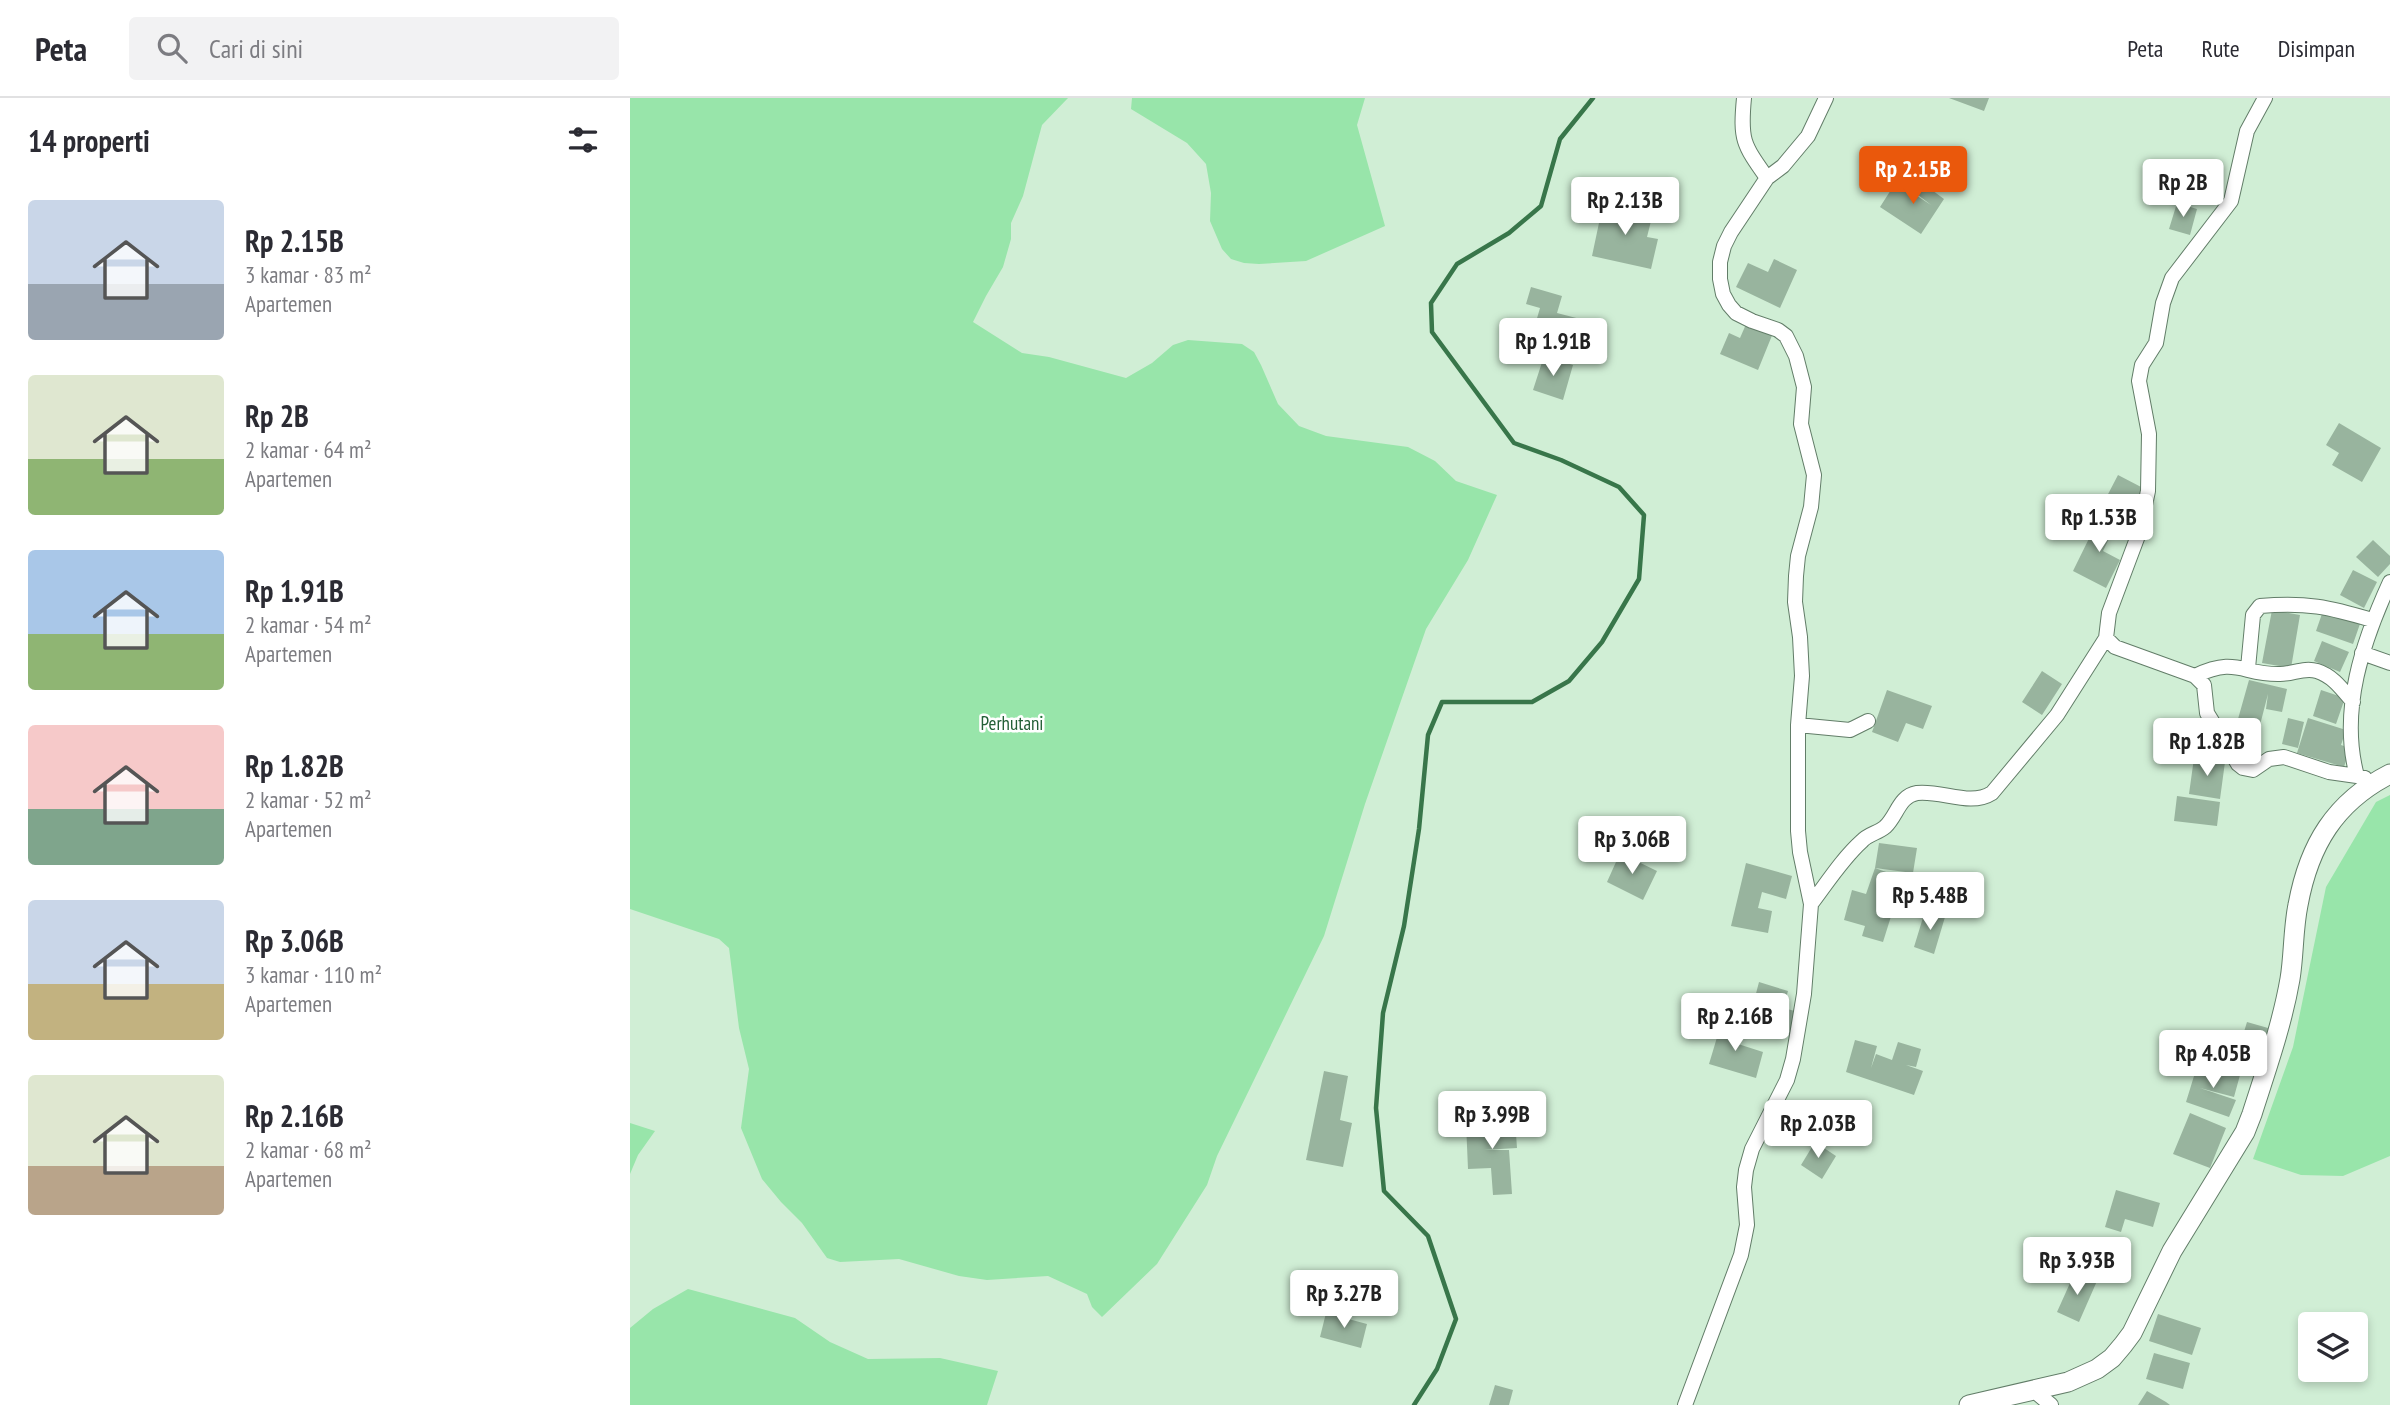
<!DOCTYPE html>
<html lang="id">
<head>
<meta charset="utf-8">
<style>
	:root { --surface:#fff; --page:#f2f2f3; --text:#2b2b33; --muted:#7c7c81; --line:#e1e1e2; --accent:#ea580c }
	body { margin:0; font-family:"PT Sans Narrow",sans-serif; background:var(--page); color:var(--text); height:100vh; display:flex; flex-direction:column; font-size:26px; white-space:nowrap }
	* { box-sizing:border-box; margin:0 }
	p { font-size:23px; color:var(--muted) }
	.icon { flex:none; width:38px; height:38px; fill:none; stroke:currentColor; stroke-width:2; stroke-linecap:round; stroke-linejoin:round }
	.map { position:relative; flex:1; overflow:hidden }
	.panel { display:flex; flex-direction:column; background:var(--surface); width:630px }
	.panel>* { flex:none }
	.tools { position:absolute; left:1668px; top:1214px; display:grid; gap:14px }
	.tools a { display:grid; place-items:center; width:70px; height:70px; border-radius:7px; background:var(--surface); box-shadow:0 4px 10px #0003; font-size:35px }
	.price { position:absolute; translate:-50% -60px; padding:0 16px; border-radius:7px; background:#fff; color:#222; font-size:23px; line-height:46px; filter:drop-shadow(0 2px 4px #0008) }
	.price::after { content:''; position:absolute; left:50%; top:42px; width:21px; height:16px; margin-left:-10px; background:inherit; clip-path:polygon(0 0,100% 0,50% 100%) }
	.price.selected { background:var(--accent); color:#fff }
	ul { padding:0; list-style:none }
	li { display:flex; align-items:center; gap:21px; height:175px; padding:0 28px }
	li span { display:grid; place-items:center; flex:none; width:196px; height:140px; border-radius:7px; color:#555 }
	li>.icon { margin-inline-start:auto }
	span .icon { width:84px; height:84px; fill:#fffc; stroke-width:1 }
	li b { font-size:30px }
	h2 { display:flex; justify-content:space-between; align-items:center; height:84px; padding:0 28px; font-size:30px }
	header { display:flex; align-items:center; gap:42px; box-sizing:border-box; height:98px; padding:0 35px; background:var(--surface); border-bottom:2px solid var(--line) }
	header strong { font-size:33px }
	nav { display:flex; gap:38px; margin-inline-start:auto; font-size:24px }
	.search { width:490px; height:63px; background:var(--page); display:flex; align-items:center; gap:18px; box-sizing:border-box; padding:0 24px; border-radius:7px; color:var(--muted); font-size:26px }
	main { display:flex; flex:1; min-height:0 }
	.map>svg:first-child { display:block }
	.green { fill:#98e5aa }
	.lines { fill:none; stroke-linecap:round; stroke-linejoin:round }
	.stream { stroke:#38764a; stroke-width:4.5 }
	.building { fill:#98b49e }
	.minor-casing { stroke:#627d68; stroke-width:16 }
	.tertiary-casing { stroke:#627d68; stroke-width:21 }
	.minor { stroke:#fff; stroke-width:14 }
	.tertiary { stroke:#fff; stroke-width:19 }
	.labels { text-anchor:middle; stroke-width:5; stroke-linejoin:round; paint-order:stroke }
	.park-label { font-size:19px; fill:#235f36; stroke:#fff }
</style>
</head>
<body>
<header>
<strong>Peta</strong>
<div class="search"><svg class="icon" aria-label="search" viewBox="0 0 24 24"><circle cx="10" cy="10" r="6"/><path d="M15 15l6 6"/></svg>Cari di sini</div>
<nav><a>Peta</a><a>Rute</a><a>Disimpan</a></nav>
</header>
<main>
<section class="panel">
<h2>14 properti<svg class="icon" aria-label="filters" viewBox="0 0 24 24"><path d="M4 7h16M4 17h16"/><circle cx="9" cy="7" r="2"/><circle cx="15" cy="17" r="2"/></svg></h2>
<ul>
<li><span style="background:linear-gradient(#c9d6e8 60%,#9aa5b1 0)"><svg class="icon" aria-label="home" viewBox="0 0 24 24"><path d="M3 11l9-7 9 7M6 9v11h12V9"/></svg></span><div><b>Rp 2.15B</b><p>3 kamar · 83 m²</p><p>Apartemen</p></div></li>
<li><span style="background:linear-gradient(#dfe7d0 60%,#8fb573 0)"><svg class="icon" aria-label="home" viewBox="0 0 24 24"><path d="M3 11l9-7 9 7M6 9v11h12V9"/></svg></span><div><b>Rp 2B</b><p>2 kamar · 64 m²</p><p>Apartemen</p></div></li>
<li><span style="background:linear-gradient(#a9c7e8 60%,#8fb573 0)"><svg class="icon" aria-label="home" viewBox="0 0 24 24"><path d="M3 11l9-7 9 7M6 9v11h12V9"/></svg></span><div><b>Rp 1.91B</b><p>2 kamar · 54 m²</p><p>Apartemen</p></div></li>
<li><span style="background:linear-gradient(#f6c9c9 60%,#7fa58c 0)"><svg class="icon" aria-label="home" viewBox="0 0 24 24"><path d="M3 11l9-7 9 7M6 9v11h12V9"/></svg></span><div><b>Rp 1.82B</b><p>2 kamar · 52 m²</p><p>Apartemen</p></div></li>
<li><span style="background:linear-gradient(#c9d6e8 60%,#c2b280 0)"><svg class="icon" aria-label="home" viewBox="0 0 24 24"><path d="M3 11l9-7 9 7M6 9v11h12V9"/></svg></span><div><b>Rp 3.06B</b><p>3 kamar · 110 m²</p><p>Apartemen</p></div></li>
<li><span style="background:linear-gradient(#dfe7d0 65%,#b9a48a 0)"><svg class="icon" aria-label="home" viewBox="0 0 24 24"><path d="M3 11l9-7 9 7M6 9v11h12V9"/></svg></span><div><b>Rp 2.16B</b><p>2 kamar · 68 m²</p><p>Apartemen</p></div></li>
</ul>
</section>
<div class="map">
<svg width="1760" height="1307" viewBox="0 0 1760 1307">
	<rect width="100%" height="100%" fill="#d0eed5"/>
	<path class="green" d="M0,0H438L412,27L393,98L381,125V141L373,169L356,198L343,224L392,255L419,259L496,280L522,265L543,247L558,242L612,246L624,254L631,267L648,306L669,328L696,338L778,349L805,363L826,383L867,397L838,462L796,531L735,706L694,838L587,1058L577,1087L527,1166L472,1219L462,1209L457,1196L418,1178L357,1182L329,1178L269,1161L210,1164L197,1160L172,1125L151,1104L132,1081L111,1030L119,971L109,930L99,850L89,841L0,811Z
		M502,0H735L727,27L755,128L676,163L629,166L614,165L601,161L592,151L580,123L581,95L576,66L557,45L501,11Z
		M1760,697V1058L1713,1078L1671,1077L1623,1061L1663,949L1696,789L1746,704Z
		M0,1025L25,1033L8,1057L0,1076Z
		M58,1191L165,1220L200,1244L238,1261L310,1260L368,1273L357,1307H0V1230L23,1211Z"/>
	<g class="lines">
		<path class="stream" d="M784,1307L807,1271L826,1221L798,1138L754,1093L746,1010L753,915L774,828L789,731L798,637L812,604H902L939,583L972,544L1009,481L1014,417L989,389L931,362L884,345L802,234L801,205L827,166L879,135L911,108L930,41L963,0"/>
	</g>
	<path class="building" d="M1319,0H1359L1354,13Z
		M1266,84L1301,107L1283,93L1291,84L1314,101L1291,136L1250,109Z
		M1547,105L1567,111L1560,137L1539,131Z
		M973,106L1003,112L1004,109L1023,115L1017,139L1028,141L1021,171L962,158Z
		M1144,161L1167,172L1150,210L1106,189L1118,165L1138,174Z
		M901,189L932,198L927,215L954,222L947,246L903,234L910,210L896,206Z
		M1117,224L1143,235L1128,272L1090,256L1099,235L1110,240Z
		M914,258L943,267L933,302L903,292Z
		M1709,325L1751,350L1732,384L1702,367L1709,355L1696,347Z
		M1488,377L1513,390L1501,413L1476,400Z
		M1472,414L1488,422L1473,453L1490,462L1476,490L1443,473Z
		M1743,442L1760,458V466L1748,479L1726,459Z
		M1723,472L1747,484L1734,510L1710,497Z
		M1694,510L1731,523L1723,546L1686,533Z
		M1642,512L1670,517L1661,570L1632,565Z
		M1692,543L1719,554L1710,574L1684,563Z
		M1412,573L1432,586L1412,617L1392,604Z
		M1619,582L1657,591L1652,614L1636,611L1638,596L1630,627L1608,621Z
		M1257,592L1302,608L1293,631L1276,625L1268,644L1242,634Z
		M1691,592L1715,600L1706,626L1683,618Z
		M1658,620L1674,624L1668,650L1652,646Z
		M1678,620L1716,632L1711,647L1720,650L1714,669L1667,655Z
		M1564,660L1595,664L1590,701L1559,696Z
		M1547,698L1590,704L1587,728L1544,723Z
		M1249,745L1287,750L1283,775L1245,770L1273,780L1253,844L1232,838L1235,828L1214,822L1222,792L1236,796L1245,770Z
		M990,755L1027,773L1013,802L977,784Z
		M1116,765L1162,778L1156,801L1132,794L1128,810L1142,813L1138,835L1101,828Z
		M1295,813L1315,819L1304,856L1284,849Z
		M1129,884L1158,893L1153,910L1169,914L1163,937L1118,926Z
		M1096,902L1116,904L1114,920L1094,918Z
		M1617,924L1645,932L1634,969L1606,960Z
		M1091,926L1112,932L1108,946L1133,954L1126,980L1079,966Z
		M1225,942L1247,948L1241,970L1246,956L1262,962L1268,944L1291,951L1286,969L1276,967L1293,973L1284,997L1216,974Z
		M1568,965L1610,977L1604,999L1570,990L1606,1002L1599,1019L1556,1004Z
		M694,973L718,978L710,1022L722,1025L713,1069L676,1062Z
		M1560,1015L1596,1030L1580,1070L1543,1056Z
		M885,1022L887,1050L854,1052H879L882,1096L863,1097L861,1070L838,1071L836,1025Z
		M1185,1044L1206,1058L1192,1081L1171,1067Z
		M1486,1092L1530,1105L1523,1129L1495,1121L1491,1134L1475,1129Z
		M1445,1174L1467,1183L1449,1224L1427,1214Z
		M696,1215L737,1226L731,1250L690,1239Z
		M1528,1216L1571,1230L1562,1257L1519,1243Z
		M1524,1255L1560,1265L1553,1291L1516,1281Z
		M865,1287L883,1292L879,1307H859Z
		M1517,1293L1536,1304L1540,1307H1508Z"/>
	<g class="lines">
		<g class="minor-casing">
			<path id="minor" d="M1114,0C1110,42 1113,46 1137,80
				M1635,0L1617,33L1601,103L1542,180L1533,205L1526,245L1512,267L1509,283L1519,336L1518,393L1509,435L1479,515L1476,540L1485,549L1565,578L1574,587L1577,615L1608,666L1613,670L1623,672L1639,661L1654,659L1699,674L1727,678
				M1732,555L1760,565
				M1618,570L1623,517L1630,508C1676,504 1699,509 1742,522
				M1565,578C1607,558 1612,577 1650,576C1663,576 1674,569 1687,573C1703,578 1712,591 1723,604
				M1168,627L1220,632L1238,623
				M1735,680L1727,678C1709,612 1733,543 1760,484
				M1181,806C1197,785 1212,761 1232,743C1238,736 1248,735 1255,729C1267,718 1269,698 1287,695C1312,692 1340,709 1362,695L1427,617L1476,540
				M1403,1292L1421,1307
				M1055,1307L1111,1157L1117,1127L1114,1089L1116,1072L1122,1051L1157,982L1163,961L1174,896L1181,806L1170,754L1168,733V627L1172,578L1170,539L1165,504L1166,478L1168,458L1181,409L1184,377L1171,326L1174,289L1166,258L1156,238L1148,232L1122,223L1106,215L1099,207L1093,196L1090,181V164L1094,148L1101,134L1137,80L1153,68L1178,38L1196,0"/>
		</g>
		<g class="tertiary-casing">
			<path id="tertiary" d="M1339,1307L1438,1284L1467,1271L1482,1260L1493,1247L1502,1235L1542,1153L1615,1034L1622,1016C1636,972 1652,927 1660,881C1664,857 1663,831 1668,807C1679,747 1705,704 1760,676"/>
		</g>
		<use href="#minor" class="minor"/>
		<use href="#tertiary" class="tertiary"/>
	</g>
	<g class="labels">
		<g class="park-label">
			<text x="382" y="632">Perhutani</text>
		</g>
	</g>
</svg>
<div class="tools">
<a><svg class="icon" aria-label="layers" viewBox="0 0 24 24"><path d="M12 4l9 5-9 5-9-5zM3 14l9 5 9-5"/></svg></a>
</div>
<b class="price selected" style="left:1283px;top:108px">Rp 2.15B</b>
<b class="price" style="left:1553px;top:121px">Rp 2B</b>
<b class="price" style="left:995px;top:139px">Rp 2.13B</b>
<b class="price" style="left:923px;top:280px">Rp 1.91B</b>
<b class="price" style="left:1469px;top:456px">Rp 1.53B</b>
<b class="price" style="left:1577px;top:680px">Rp 1.82B</b>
<b class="price" style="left:1002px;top:778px">Rp 3.06B</b>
<b class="price" style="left:1300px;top:834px">Rp 5.48B</b>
<b class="price" style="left:1105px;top:955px">Rp 2.16B</b>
<b class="price" style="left:1583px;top:992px">Rp 4.05B</b>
<b class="price" style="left:862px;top:1053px">Rp 3.99B</b>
<b class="price" style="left:1188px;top:1062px">Rp 2.03B</b>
<b class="price" style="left:1447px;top:1199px">Rp 3.93B</b>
<b class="price" style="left:714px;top:1232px">Rp 3.27B</b>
</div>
</main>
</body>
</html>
